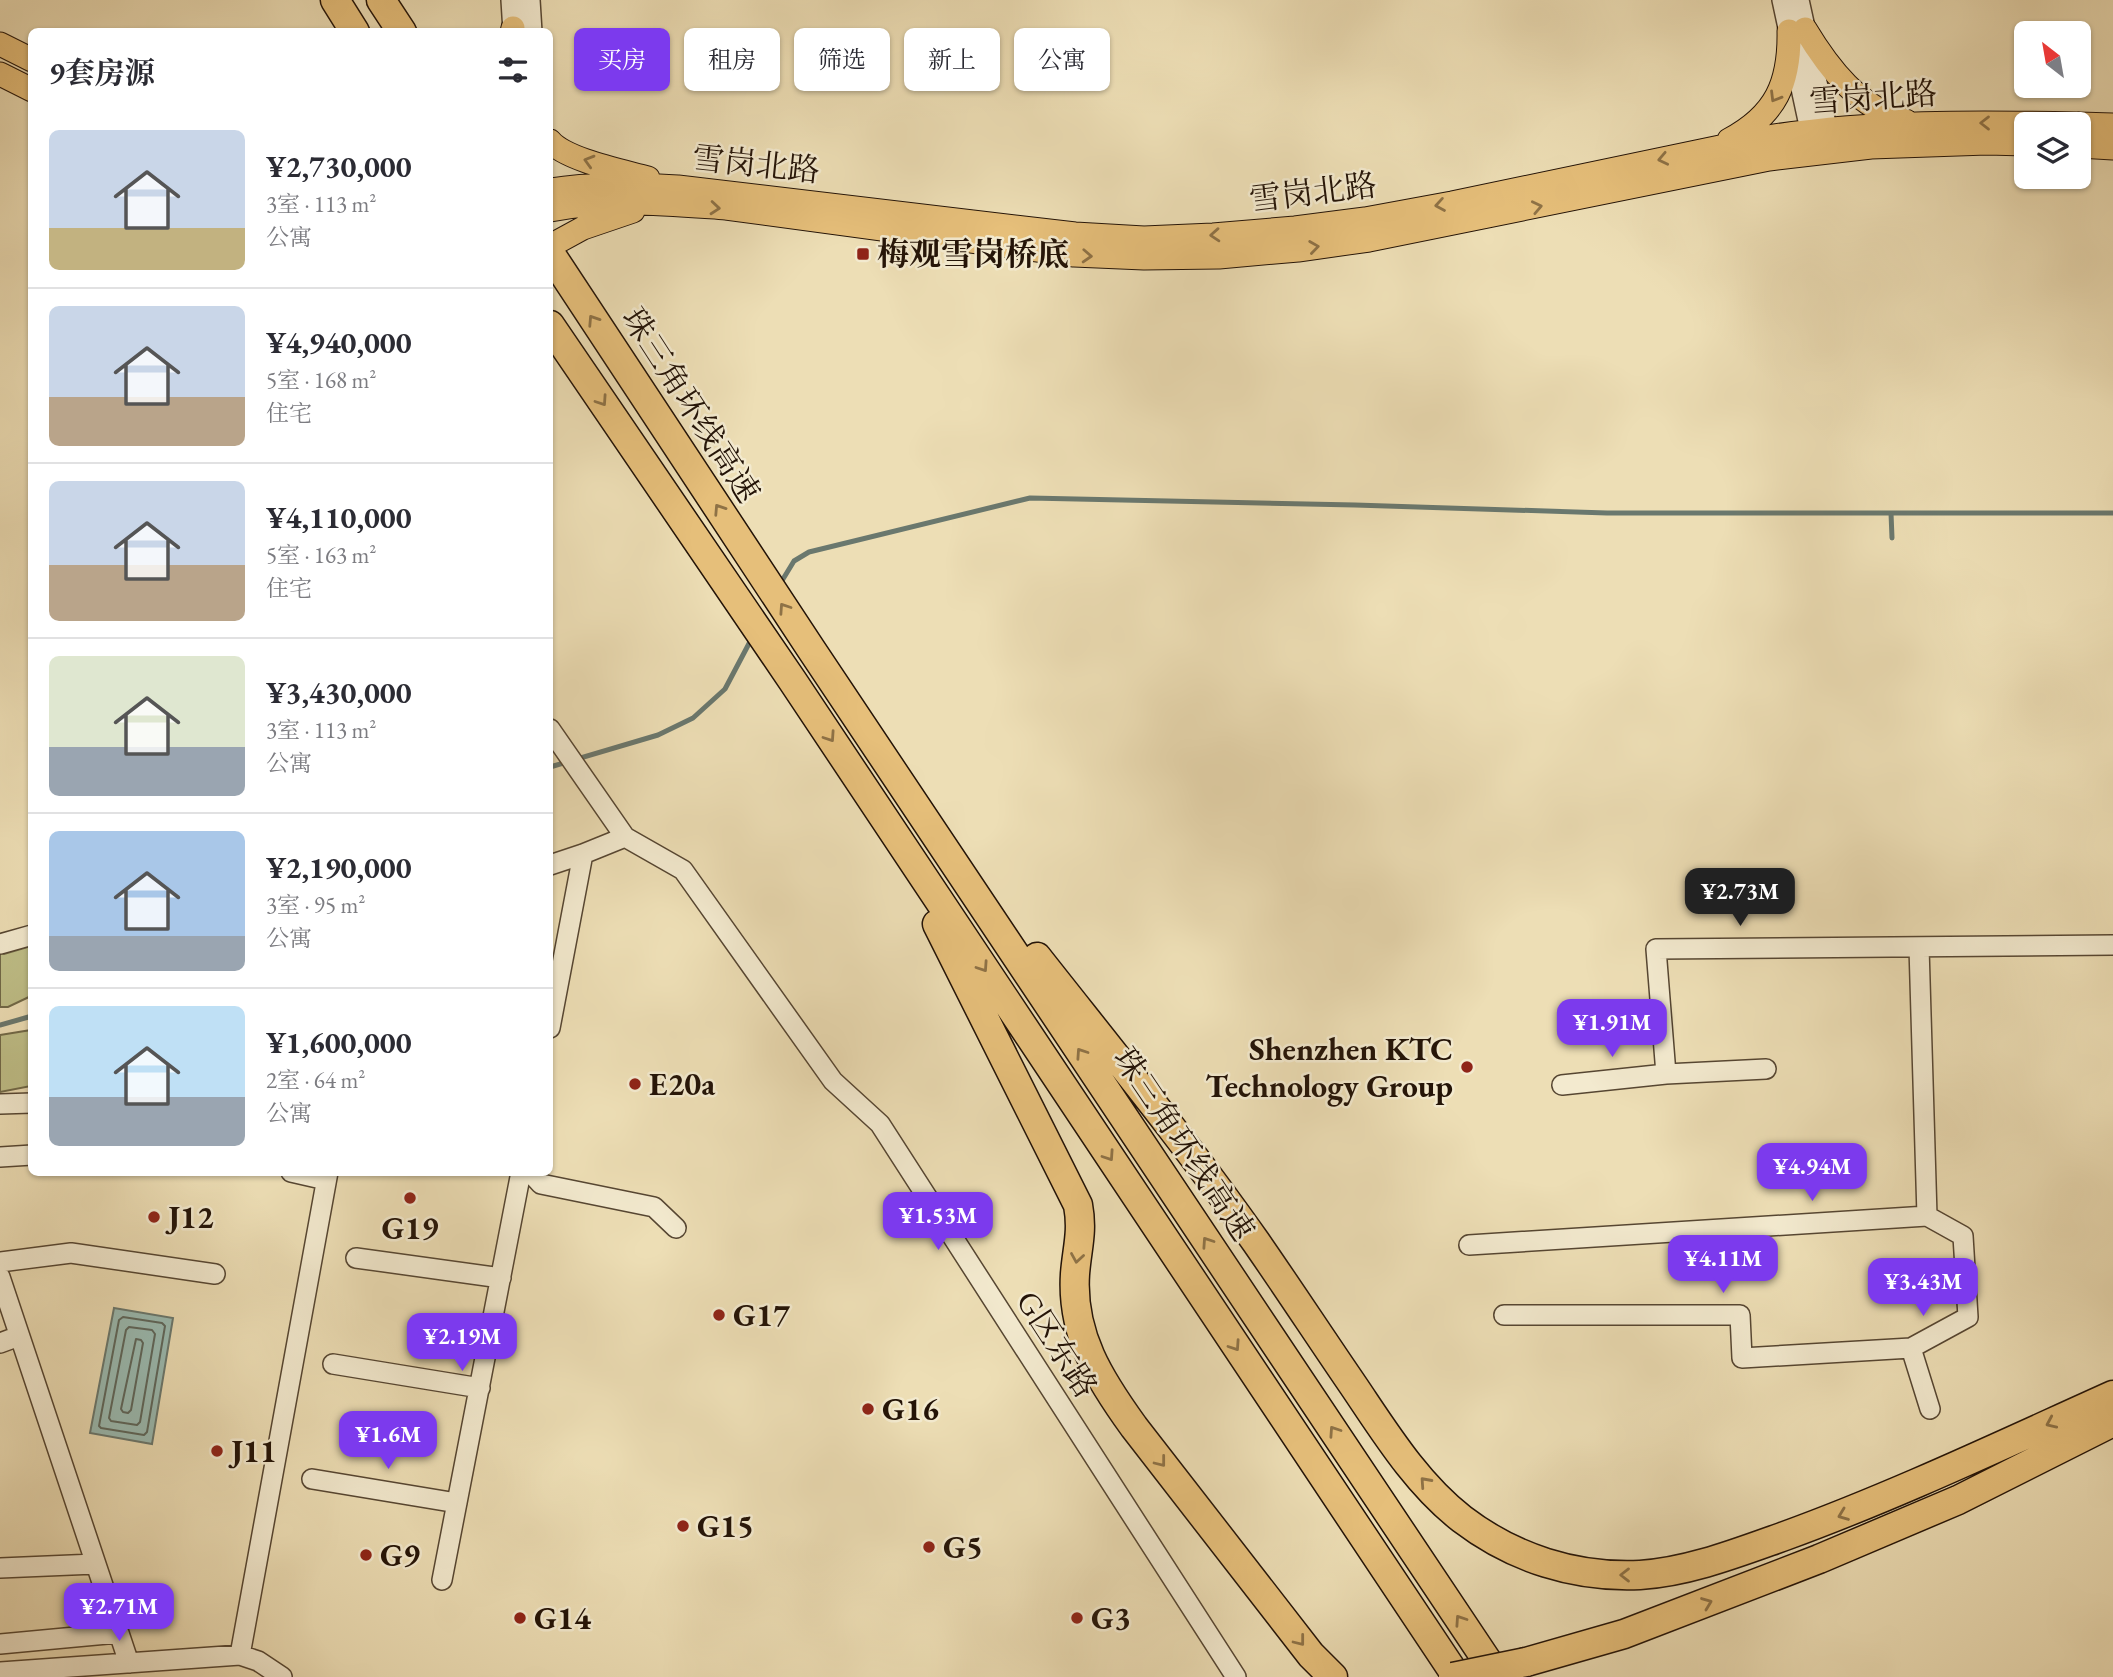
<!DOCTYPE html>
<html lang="zh">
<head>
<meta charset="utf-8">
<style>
	:root { --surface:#fff; --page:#f7f7f7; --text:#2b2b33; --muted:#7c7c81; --line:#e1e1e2; --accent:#7c3aed }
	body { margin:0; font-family:"EB Garamond","Noto Serif SC",serif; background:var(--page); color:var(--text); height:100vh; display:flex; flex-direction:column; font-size:26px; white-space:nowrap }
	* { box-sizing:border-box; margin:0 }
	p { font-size:23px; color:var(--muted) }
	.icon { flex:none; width:38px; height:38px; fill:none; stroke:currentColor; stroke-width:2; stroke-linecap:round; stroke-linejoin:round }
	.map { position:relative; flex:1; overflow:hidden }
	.side { position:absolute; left:28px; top:28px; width:525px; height:1148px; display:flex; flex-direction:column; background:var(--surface); border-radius:10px; box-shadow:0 2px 5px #0004 }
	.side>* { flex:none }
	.hud { position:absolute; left:574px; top:28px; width:665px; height:63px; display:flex; gap:14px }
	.needle { width:46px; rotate:329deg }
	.buttons { position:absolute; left:2014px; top:21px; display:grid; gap:14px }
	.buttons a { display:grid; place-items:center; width:77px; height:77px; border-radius:10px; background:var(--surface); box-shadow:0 2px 5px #0004; font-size:35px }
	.price { position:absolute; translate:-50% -60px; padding:0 16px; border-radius:14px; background:var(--accent); color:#fff; font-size:23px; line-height:46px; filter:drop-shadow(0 2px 4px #0008) }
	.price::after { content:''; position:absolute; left:50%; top:42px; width:21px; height:16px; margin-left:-10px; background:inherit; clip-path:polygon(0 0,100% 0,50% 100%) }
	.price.active { background:#222; color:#fff }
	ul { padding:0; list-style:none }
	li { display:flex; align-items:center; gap:21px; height:175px; padding:0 21px }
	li+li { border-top:2px solid var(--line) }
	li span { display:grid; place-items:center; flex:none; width:196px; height:140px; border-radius:10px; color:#555 }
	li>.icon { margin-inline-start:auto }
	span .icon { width:84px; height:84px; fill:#fffc; stroke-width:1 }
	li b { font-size:30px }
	h2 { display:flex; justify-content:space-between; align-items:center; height:84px; padding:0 21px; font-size:30px }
	.tag { padding:0 24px; border-radius:10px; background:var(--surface); box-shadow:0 2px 5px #0004; font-size:24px; line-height:63px }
	.tag.active { background:var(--accent); color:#fff }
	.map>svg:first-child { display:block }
	.green { fill:#bfbf88; stroke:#716948; stroke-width:2 }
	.water { fill:#9abbb2; stroke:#6a786e; stroke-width:2 }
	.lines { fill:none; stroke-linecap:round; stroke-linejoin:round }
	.shore { stroke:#5e675c; stroke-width:2 }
	.stream { stroke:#6a786e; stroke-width:5 }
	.minor-casing { stroke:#564632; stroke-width:22 }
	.major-casing { stroke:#231307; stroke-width:25 }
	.highway-casing { stroke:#231307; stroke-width:31 }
	.minor { stroke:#f3eacf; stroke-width:19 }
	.major { stroke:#e6bf7a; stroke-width:23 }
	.highway { stroke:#e6bf7a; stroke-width:28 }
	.highway-bridge-casing { stroke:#231307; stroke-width:31; stroke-linecap:butt }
	.highway-bridge { stroke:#e6bf7a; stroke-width:28 }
	.oneway { stroke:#8e7246 }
	.poi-dot { fill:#8f2418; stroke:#f3eacf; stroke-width:2.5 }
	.labels { text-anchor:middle; stroke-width:5; stroke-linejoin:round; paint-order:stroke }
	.street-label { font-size:32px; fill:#231307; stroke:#f3eacf }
	.poi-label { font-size:32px; font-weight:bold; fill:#231307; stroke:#f3eacf; text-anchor:start }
</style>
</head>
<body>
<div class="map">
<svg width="2113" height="1677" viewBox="0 0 2113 1677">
	<rect width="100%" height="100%" fill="#eddeb5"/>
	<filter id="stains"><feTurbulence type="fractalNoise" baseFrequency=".00286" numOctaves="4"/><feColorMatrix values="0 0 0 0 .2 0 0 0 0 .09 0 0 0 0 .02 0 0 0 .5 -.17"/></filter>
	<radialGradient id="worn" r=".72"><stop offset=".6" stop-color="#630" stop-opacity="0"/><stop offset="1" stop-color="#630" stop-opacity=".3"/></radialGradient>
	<path class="green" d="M31,946V996L8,1007H0V953L4,954Z
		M31,1030V1086L0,1092V1035Z"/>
	<path class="water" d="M114,1308L173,1318L152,1444L90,1433Z"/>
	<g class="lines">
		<path class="shore" d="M123,1317L162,1323L165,1326L147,1432L144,1435L101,1428L99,1426L119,1320Z
			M129,1327L152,1330L155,1334L140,1422L137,1425L111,1421L109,1418L126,1330Z
			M136,1339L141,1340L143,1343L131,1410L128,1413L123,1412L121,1409Z"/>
		<path class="stream" d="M1891,513L1892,538
			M780,584L794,561L809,552L1030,498L1355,505L1607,513H2113
			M550,767L658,735L693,718L725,689L753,636
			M0,1025L32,1016"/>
		<g class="minor-casing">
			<path id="minor" d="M511,0L513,32
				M530,0L532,32
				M1782,0L1810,130L1816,142
				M1799,0L1827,128L1824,144
				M550,729L625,837L683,870L833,1081L880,1124L1236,1677
				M550,865L583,854L625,837
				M0,944L32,935
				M550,1028L583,854
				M1766,1069L1666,1074L1656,949L2113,945
				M1562,1085L1666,1074
				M0,1104L32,1103
				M0,1157L32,1155
				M291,1172L326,1180
				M530,1172L541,1184L654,1207L676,1228
				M1927,1216L1963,1236L1968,1317L1911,1348L1930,1409
				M1469,1245L1927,1216L1919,947
				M356,1258L501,1278
				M0,1262L71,1253L215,1274
				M0,1277L129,1663
				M1504,1315H1740L1742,1358L1911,1348
				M0,1343L19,1336
				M333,1364L480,1388
				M312,1479L457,1503
				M0,1568L95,1564
				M442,1580L521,1172
				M0,1644L118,1633
				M240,1655L328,1172
				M0,1672L240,1655L258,1661L282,1677"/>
		</g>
		<g class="major-casing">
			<path id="major" d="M1805,29C1829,69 1859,108 1906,121
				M512,32L513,28
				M0,44L32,60
				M0,74L32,90
				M2079,124L2113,125
				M1729,140C1776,115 1790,83 1789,31
				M550,141C566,160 623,171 648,178
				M2079,146L2113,148
				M550,190C592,183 636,185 678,187L1075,234L1144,238L1213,235L1295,228L1365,219L1452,203L1768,137C1871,121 1974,122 2078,124
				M550,210C607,198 668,204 726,208L1074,255L1144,258L1219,257L1298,250L1369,240L1769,159L1871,147L1987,143L2026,144
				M550,246L583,228L633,211"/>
		</g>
		<g class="highway-casing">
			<path id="highway" d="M335,0L355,32
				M381,0L402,32
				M550,253L811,649L1498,1677
				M550,325L792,680L1457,1677
				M937,924L1078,1205C1083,1232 1077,1248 1075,1274C1071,1335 1100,1380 1134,1427L1311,1655L1333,1677
				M1037,957C1111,1051 1187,1144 1256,1242C1290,1291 1322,1340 1355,1388C1386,1434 1417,1484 1462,1519C1513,1558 1575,1578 1640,1575C1688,1572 1737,1553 1782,1537C1895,1496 2004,1444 2113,1395
				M1526,1662L1624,1634L1819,1559L1958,1500L2113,1422"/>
		</g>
		<use href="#minor" class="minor"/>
		<use href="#major" class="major"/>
		<use href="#highway" class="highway"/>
		<g class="highway-bridge-casing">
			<path id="highway-bridge" d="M1453,1677L1526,1662"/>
		</g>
		<use href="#highway-bridge" class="highway-bridge"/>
	</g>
	<defs><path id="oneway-chevron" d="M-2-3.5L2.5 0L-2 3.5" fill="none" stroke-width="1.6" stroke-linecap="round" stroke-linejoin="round" transform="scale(1.75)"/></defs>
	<g class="oneway">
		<use href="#oneway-chevron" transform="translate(1775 97) rotate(121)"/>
		<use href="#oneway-chevron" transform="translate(1985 123) rotate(180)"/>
		<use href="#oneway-chevron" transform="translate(1663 159) rotate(168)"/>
		<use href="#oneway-chevron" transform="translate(589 161) rotate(-164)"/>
		<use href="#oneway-chevron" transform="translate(1440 205) rotate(170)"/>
		<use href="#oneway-chevron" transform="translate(1537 207) rotate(-12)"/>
		<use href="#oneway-chevron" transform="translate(715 208) rotate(5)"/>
		<use href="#oneway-chevron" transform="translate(1215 235) rotate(176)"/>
		<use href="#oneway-chevron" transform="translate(1314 247) rotate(-8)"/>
		<use href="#oneway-chevron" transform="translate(1087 256) rotate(3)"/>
		<use href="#oneway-chevron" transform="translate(593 320) rotate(-123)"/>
		<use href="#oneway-chevron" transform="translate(602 401) rotate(56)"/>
		<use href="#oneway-chevron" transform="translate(719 509) rotate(-123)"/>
		<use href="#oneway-chevron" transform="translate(784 608) rotate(-124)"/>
		<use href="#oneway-chevron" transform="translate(830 737) rotate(56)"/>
		<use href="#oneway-chevron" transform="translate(983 967) rotate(56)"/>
		<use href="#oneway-chevron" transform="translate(1081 1053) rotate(-124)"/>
		<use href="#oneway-chevron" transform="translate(1109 1156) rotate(56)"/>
		<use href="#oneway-chevron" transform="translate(1207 1242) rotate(-124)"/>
		<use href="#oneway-chevron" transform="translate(1077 1258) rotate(99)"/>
		<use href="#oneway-chevron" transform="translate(1235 1346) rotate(56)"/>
		<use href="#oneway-chevron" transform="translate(2051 1423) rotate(156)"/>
		<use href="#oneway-chevron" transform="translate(1334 1431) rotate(-124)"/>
		<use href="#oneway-chevron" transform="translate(1161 1462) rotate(52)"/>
		<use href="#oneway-chevron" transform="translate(1425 1482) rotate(-132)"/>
		<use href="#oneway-chevron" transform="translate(1843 1515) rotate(159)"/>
		<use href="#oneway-chevron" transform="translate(1625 1575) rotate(180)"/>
		<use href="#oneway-chevron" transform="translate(1707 1603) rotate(-21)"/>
		<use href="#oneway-chevron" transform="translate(1460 1620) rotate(-124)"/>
		<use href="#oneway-chevron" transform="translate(1300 1641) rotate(52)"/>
	</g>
	<g class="poi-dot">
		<rect x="856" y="247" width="14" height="14" rx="3.5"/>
		<circle cx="1467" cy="1067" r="7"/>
		<circle cx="635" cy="1084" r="7"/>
		<circle cx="410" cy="1198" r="7"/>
		<circle cx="154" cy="1217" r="7"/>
		<circle cx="719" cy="1315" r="7"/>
		<circle cx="868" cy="1409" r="7"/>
		<circle cx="217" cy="1451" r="7"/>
		<circle cx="683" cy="1526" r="7"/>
		<circle cx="929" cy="1547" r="7"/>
		<circle cx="366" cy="1555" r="7"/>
		<circle cx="520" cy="1618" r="7"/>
		<circle cx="1077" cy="1618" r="7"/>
	</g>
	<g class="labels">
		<g class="street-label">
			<text transform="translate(1873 97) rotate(-4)" y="11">雪岗北路</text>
			<text transform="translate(756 164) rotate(6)" y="11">雪岗北路</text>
			<text transform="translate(1313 192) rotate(-7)" y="11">雪岗北路</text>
			<text transform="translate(691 405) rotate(57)" y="11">珠三角环线高速</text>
			<text transform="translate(1184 1144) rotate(56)" y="11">珠三角环线高速</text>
			<text transform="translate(1057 1344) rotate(57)" y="11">G区东路</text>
		</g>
		<g class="poi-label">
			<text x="877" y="265">梅观雪岗桥底</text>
			<text x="1453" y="1060" text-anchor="end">Shenzhen KTC<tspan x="1453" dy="37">Technology Group</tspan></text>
			<text x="649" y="1095">E20a</text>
			<text x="168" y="1228">J12</text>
			<text x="410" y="1239" text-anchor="middle">G19</text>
			<text x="733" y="1326">G17</text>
			<text x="882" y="1420">G16</text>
			<text x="231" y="1462">J11</text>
			<text x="697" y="1537">G15</text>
			<text x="943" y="1558">G5</text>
			<text x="380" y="1566">G9</text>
			<text x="534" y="1629">G14</text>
			<text x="1091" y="1629">G3</text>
		</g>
	</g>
	<rect width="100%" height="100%" filter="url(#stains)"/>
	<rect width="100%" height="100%" fill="url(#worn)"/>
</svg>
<div class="buttons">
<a><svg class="needle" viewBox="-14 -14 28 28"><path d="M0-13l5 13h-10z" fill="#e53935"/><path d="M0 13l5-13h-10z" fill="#7c7c81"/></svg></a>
<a><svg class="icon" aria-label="layers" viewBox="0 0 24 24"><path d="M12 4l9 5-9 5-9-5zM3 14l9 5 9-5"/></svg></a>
</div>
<b class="price active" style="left:1740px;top:928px">¥2.73M</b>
<b class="price" style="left:1612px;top:1059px">¥1.91M</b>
<b class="price" style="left:1812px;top:1203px">¥4.94M</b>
<b class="price" style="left:938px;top:1252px">¥1.53M</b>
<b class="price" style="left:1723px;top:1295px">¥4.11M</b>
<b class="price" style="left:1923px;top:1318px">¥3.43M</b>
<b class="price" style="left:462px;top:1373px">¥2.19M</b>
<b class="price" style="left:388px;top:1471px">¥1.6M</b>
<b class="price" style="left:119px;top:1643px">¥2.71M</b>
<div class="hud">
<a class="tag active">买房</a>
<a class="tag">租房</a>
<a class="tag">筛选</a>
<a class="tag">新上</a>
<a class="tag">公寓</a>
</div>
<section class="side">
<h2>9套房源<svg class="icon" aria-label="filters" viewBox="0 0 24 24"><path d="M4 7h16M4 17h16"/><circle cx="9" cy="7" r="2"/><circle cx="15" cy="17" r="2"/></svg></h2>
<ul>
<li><span style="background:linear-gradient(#c9d6e8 70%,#c2b280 0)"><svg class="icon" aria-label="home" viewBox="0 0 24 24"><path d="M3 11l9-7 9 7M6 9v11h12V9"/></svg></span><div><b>¥2,730,000</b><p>3室 · 113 m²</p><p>公寓</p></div></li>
<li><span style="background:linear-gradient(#c9d6e8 65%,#b9a48a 0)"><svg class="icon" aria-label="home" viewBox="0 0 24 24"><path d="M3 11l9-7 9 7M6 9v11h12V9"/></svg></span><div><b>¥4,940,000</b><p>5室 · 168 m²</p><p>住宅</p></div></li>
<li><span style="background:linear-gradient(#c9d6e8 60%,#b9a48a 0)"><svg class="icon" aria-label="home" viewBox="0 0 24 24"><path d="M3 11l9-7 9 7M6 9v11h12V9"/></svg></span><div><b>¥4,110,000</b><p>5室 · 163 m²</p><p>住宅</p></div></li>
<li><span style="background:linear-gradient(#dfe7d0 65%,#9aa5b1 0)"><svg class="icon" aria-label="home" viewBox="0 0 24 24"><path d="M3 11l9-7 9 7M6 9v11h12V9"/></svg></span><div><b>¥3,430,000</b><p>3室 · 113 m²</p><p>公寓</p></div></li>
<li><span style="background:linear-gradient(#a9c7e8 75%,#9aa5b1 0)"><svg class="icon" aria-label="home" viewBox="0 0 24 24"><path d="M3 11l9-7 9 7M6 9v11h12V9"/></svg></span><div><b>¥2,190,000</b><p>3室 · 95 m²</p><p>公寓</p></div></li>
<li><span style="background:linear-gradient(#bfe0f5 65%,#9aa5b1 0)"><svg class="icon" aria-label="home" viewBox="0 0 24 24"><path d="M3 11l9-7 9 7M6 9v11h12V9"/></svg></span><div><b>¥1,600,000</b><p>2室 · 64 m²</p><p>公寓</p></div></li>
</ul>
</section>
</div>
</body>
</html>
